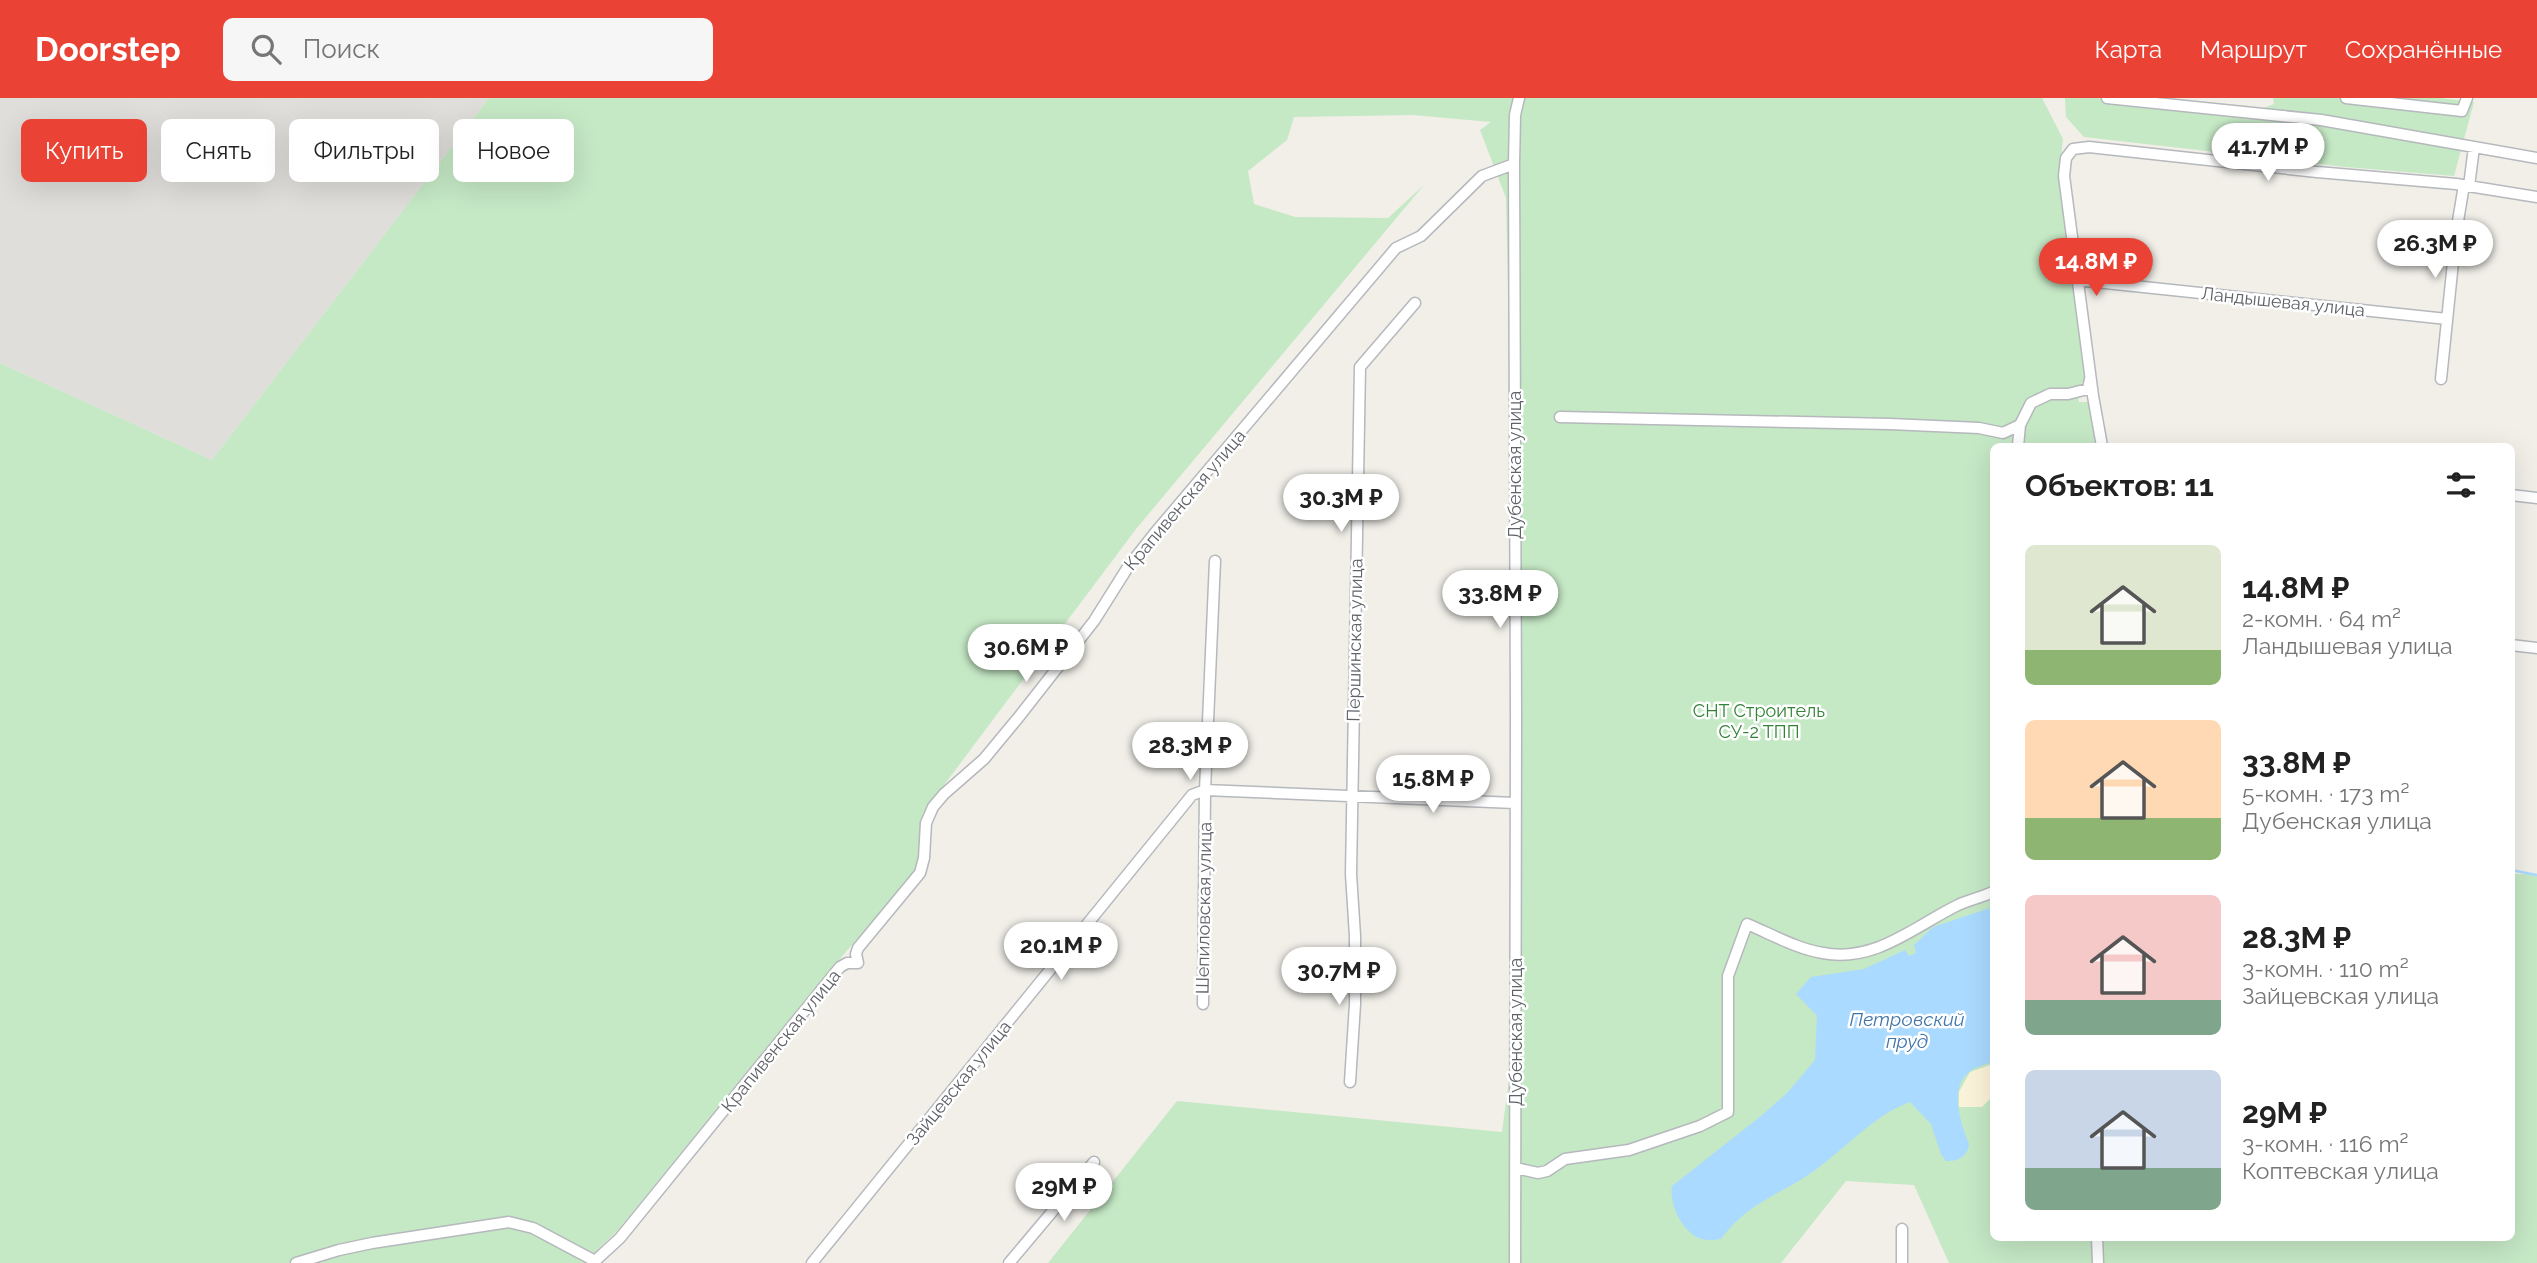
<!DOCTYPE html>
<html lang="ru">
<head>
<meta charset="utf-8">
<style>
	:root { --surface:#fff; --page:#f6f6f6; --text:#222; --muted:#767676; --accent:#ea4335 }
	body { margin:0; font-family:Raleway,sans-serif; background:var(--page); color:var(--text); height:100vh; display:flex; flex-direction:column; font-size:26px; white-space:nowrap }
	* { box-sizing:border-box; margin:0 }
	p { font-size:23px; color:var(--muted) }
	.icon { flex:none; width:38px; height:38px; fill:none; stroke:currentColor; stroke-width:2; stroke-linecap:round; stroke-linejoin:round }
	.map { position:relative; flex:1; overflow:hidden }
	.details { position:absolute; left:1990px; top:345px; width:525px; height:798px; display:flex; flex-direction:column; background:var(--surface); border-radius:10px; box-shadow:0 7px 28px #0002 }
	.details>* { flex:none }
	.hud { position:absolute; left:21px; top:21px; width:665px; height:63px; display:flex; gap:14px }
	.price { position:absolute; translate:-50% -60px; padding:0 16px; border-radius:24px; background:#fff; color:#222; font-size:23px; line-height:46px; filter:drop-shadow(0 2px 4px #0008) }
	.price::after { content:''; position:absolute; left:50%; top:42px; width:21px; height:16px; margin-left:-10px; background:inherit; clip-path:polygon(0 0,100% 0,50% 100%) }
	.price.current { background:var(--accent); color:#fff }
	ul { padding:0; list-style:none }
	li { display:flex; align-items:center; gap:21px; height:175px; padding:0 35px }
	li span { display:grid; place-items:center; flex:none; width:196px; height:140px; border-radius:10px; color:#555 }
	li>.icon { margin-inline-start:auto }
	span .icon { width:84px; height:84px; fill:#fffc; stroke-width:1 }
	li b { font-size:30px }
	h2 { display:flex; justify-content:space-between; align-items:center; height:84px; padding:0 35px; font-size:30px }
	.chip { padding:0 24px; border-radius:10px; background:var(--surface); box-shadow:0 7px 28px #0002; font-size:24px; line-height:63px }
	.chip.current { background:var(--accent); color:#fff }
	header { display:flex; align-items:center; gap:42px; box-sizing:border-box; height:98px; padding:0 35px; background:var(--accent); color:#fff }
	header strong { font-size:33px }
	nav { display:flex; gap:38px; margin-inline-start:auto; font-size:24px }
	.search { width:490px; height:63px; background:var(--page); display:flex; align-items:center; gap:18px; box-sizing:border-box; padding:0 24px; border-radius:10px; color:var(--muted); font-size:26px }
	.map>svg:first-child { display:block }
	.industrial { fill:#e0deda }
	.green { fill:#c5e8c5 }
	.sand { fill:#fbf3d9 }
	.water { fill:#aadaff }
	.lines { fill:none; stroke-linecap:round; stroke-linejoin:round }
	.stream { stroke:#aadaff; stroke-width:2.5 }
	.minor-casing { stroke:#b5b8bc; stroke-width:13 }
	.minor { stroke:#fff; stroke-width:10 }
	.labels { text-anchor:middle; stroke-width:5; stroke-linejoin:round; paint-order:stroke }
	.street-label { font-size:18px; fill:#5f6368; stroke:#fff }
	.park-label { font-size:18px; fill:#348238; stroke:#fff }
	.water-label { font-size:19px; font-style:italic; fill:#4174aa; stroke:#fff }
</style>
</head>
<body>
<header>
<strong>Doorstep</strong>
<div class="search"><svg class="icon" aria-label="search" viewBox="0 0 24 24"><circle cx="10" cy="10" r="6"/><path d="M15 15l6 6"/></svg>Поиск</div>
<nav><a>Карта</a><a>Маршрут</a><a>Сохранённые</a></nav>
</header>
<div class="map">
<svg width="2537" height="1165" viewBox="0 0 2537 1165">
	<rect width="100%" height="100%" fill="#f1efe8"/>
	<path class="industrial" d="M0,0H489L212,362L0,265Z"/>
	<path class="green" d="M489,0H2042L2063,41L2060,71L2089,278L2077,290L2079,304H2092L2104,348H1993V1139H2511V776H2537V1165H1949L1914,1087L1846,1083L1781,1165H1048L1177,1003L1502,1034L1513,951L1510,664L1512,373L1506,100L1480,32L1491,24L1413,17L1294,19L1287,42L1248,73L1254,106L1295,119L1388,120L1424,87L1136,431L923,715L920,761L916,772L809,897L618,1132L598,1151L597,1165H0V265L212,362Z
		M2065,0H2169L2258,12L2274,6L2273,0H2440L2474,4L2454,78L2346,69L2084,39L2066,19Z"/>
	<path class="sand" d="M1993,966V998L1982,1009H1959V994L1970,974Z"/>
	<path class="water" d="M1993,809V964C1987,966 1978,968 1972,972C1947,988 1961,1025 1969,1046C1967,1060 1958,1063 1946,1063L1941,1056L1931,1026L1910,1004C1871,1018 1842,1055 1808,1077C1774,1099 1746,1107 1721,1141C1713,1142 1706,1143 1699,1140C1682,1133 1669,1106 1672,1088L1761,1018L1788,994L1815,962L1817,918L1796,896L1811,879L1864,871L1905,852L1909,858L1916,855L1914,847L1933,829Z"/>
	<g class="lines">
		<path class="stream" d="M2511,772L2537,777"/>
		<g class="minor-casing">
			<path id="minor" d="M2107,0L2321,22L2537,60
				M2346,0L2462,13L2467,0
				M2469,88L2474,49
				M2077,182L2447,221
				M2441,281L2456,135L2464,87
				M1560,319L1890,326L1979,330L2003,335L2020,327
				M2018,348L2020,327L2031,305L2050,296H2068L2088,291L2090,281
				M2102,348L2093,298L2064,78L2066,60L2073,51L2089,49L2317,74L2456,86L2537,99
				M2511,397L2537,400
				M2511,547L2537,550
				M1203,906L1205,692L1215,463
				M1350,984L1355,906V838L1351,776L1360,269L1415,205
				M1516,1070L1538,1075L1547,1073L1565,1061L1629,1052L1700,1028L1728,1014V878L1747,826C1771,836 1797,851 1823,855C1875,865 1915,828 1958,807C1969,802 1982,799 1993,794
				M1902,1131V1165
				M2097,1139L2098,1165
				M296,1165L339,1152L372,1145L509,1124L533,1130L595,1163L620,1140L840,869L847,865H858L856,856L858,850L920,775L924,760L926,725L933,709L944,696L984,661L1018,620L1094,523L1128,469L1154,436L1396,150L1421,138L1482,78L1514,66
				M812,1165L1192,697L1205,692L1515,705
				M1009,1165L1094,1064
				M1515,1165L1516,619L1514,66L1515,17L1519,0"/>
		</g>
		<use href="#minor" class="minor"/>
	</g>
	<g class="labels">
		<g class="street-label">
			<text transform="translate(2283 204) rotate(6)" y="6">Ландышевая улица</text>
			<text transform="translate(1515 367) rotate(-90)" y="6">Дубенская улица</text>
			<text transform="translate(1185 402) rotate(-50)" y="6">Крапивенская улица</text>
			<text transform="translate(1355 542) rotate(-89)" y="6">Першинская улица</text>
			<text transform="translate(1204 810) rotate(-89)" y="6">Шепиловская улица</text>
			<text transform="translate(1516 934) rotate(-90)" y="6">Дубенская улица</text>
			<text transform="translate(781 943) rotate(-51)" y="6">Крапивенская улица</text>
			<text transform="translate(959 985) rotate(-51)" y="6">Зайцевская улица</text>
		</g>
		<g class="park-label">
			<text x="1759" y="619">СНТ Строитель<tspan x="1759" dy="21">СУ-2 ТПП</tspan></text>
		</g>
		<g class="water-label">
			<text x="1907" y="928">Петровский<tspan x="1907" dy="22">пруд</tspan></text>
		</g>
	</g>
</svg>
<b class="price" style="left:2268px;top:85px">41.7M ₽</b>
<b class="price" style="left:2435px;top:182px">26.3M ₽</b>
<b class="price current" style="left:2096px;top:200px">14.8M ₽</b>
<b class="price" style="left:1341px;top:436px">30.3M ₽</b>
<b class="price" style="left:1500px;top:532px">33.8M ₽</b>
<b class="price" style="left:1026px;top:586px">30.6M ₽</b>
<b class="price" style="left:1190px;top:684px">28.3M ₽</b>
<b class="price" style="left:1433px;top:717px">15.8M ₽</b>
<b class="price" style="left:1061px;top:884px">20.1M ₽</b>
<b class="price" style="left:1339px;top:909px">30.7M ₽</b>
<b class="price" style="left:1064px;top:1125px">29M ₽</b>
<div class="hud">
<a class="chip current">Купить</a>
<a class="chip">Снять</a>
<a class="chip">Фильтры</a>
<a class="chip">Новое</a>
</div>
<section class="details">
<h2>Объектов: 11<svg class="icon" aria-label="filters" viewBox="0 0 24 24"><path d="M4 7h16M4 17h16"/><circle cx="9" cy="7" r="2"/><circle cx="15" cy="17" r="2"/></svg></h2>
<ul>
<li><span style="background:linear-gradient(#dfe7d0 75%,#8fb573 0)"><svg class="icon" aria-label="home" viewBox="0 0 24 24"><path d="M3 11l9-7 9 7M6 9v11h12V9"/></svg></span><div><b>14.8M ₽</b><p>2-комн. · 64 m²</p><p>Ландышевая улица</p></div></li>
<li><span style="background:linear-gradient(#ffd9b3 70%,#8fb573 0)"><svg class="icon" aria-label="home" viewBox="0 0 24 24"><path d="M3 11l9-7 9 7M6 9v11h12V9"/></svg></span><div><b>33.8M ₽</b><p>5-комн. · 173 m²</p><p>Дубенская улица</p></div></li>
<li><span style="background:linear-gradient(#f6c9c9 75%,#7fa58c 0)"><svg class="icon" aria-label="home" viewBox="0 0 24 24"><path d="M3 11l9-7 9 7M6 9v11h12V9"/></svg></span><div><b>28.3M ₽</b><p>3-комн. · 110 m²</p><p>Зайцевская улица</p></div></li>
<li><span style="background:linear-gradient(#c9d6e8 70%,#7fa58c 0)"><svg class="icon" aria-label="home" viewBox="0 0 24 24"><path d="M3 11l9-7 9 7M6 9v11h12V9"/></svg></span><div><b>29M ₽</b><p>3-комн. · 116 m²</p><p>Коптевская улица</p></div></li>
</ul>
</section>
</div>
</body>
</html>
